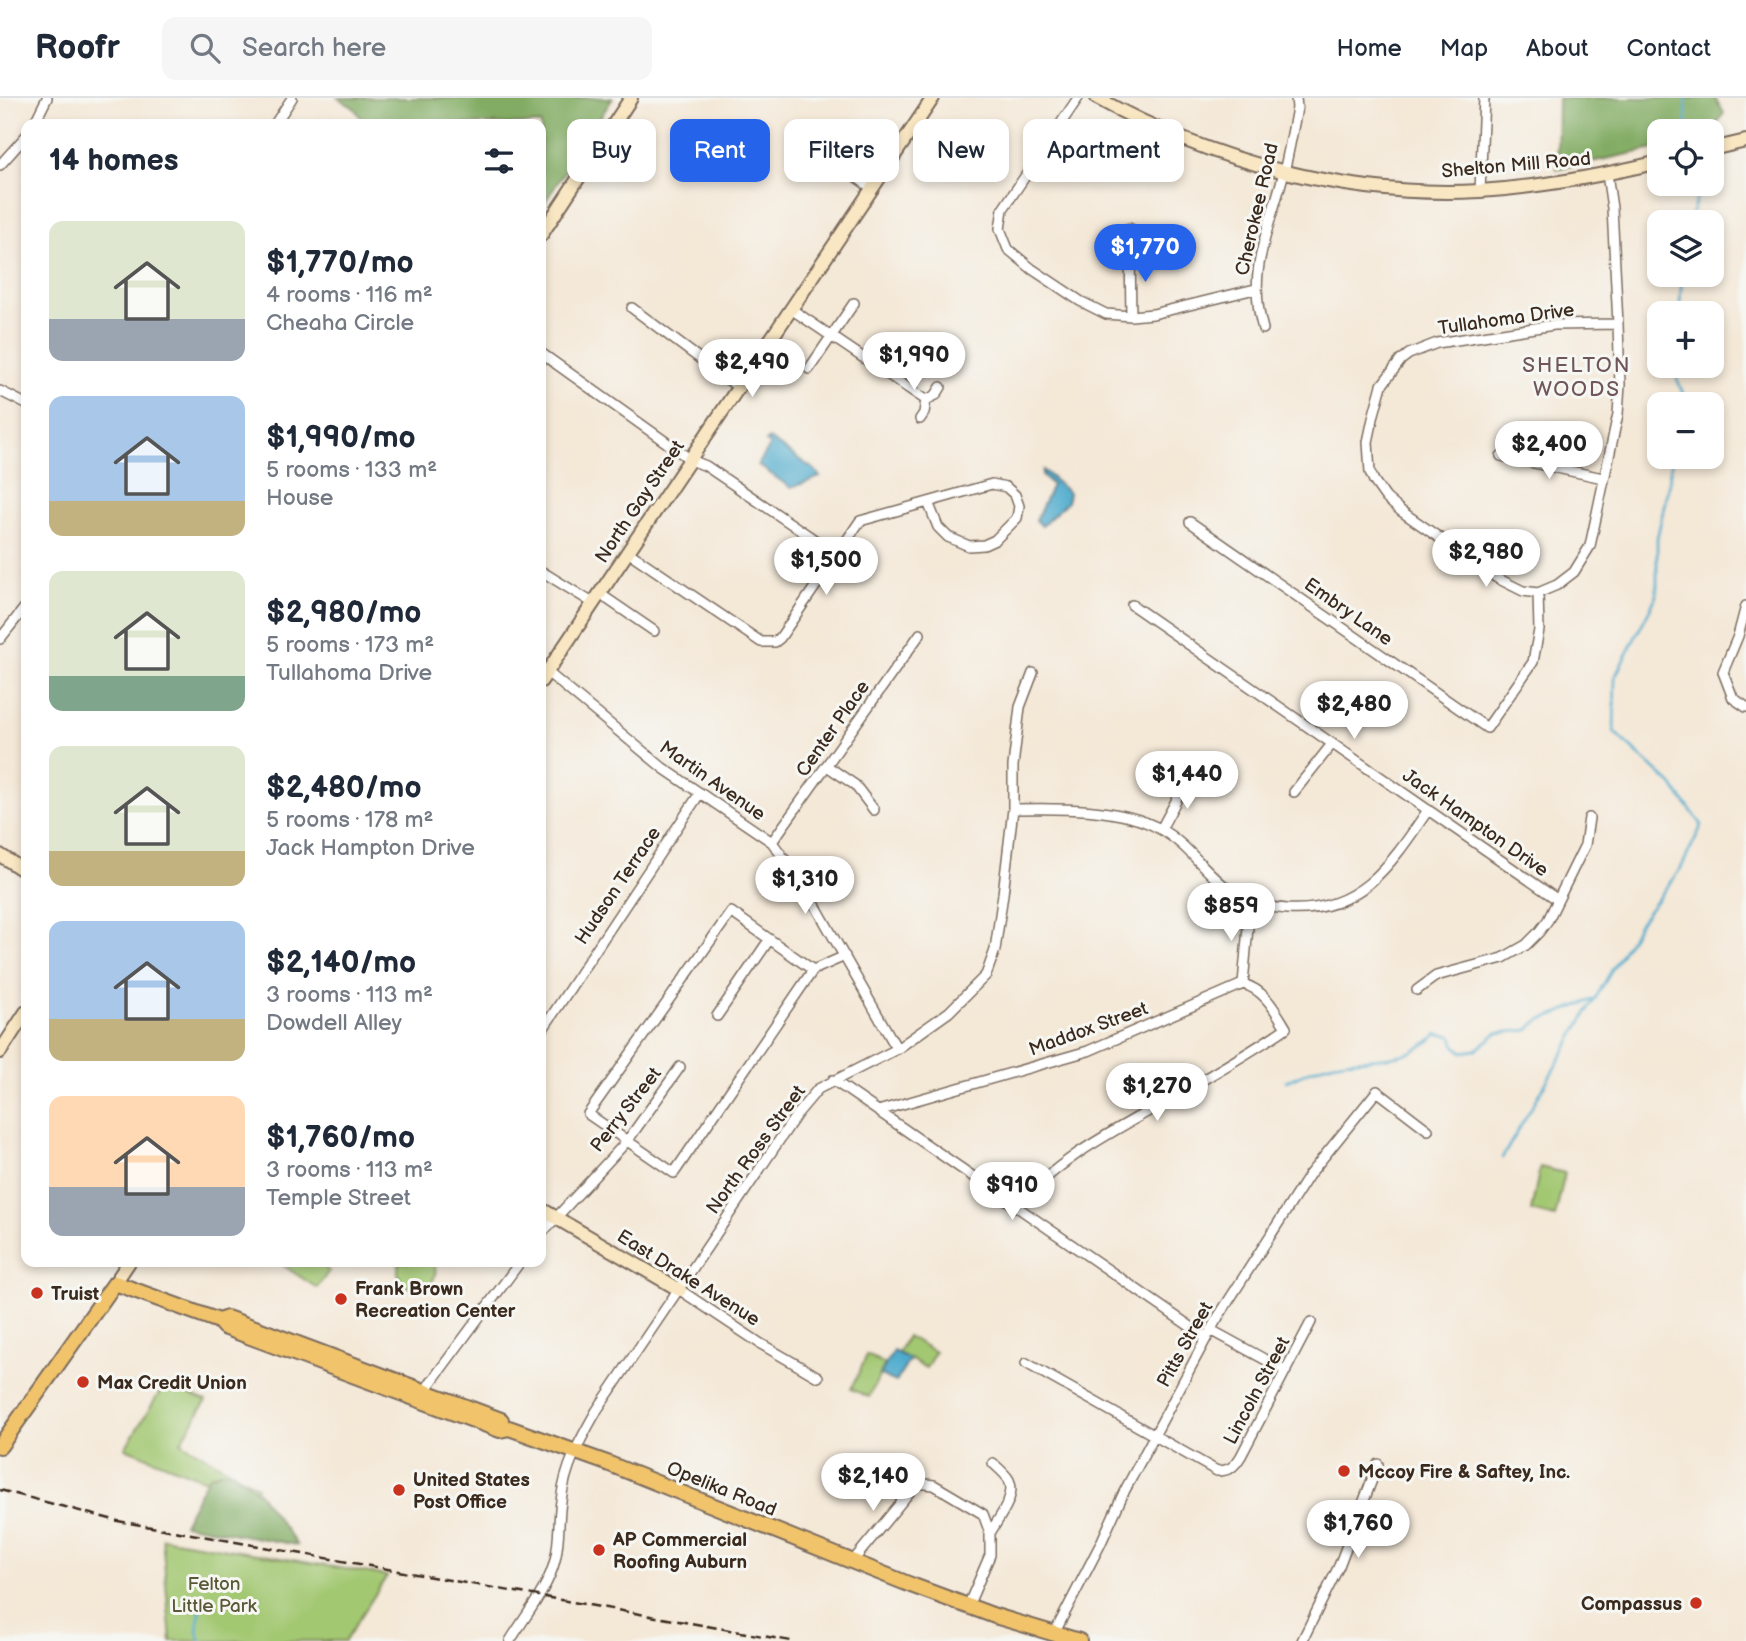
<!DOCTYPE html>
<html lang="en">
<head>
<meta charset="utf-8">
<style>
	:root { --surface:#fff; --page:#f6f6f7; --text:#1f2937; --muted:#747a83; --line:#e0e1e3; --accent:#2563eb }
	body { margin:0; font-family:"Balsamiq Sans",sans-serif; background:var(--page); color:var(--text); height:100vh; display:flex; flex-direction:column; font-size:26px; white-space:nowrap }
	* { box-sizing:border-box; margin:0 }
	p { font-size:23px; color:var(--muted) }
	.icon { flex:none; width:38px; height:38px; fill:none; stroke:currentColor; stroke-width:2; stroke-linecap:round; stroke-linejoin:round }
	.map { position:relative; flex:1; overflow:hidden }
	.drawer { position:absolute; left:21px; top:21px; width:525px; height:1148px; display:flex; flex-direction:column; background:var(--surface); border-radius:14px; box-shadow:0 4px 10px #0003 }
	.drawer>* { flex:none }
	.banner { position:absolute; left:567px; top:21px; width:665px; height:63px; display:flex; gap:14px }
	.controls { position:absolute; left:1647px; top:21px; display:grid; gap:14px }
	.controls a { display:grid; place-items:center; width:77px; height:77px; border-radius:14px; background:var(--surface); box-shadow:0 4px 10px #0003; font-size:35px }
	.price { position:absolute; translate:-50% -60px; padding:0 16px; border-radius:24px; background:#fff; color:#222; font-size:23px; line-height:46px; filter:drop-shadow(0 2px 4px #0008) }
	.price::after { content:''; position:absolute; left:50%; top:42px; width:21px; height:16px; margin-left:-10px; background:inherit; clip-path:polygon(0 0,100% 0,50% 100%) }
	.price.on { background:var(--accent); color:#fff }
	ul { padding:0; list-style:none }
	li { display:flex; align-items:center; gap:21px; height:175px; padding:0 28px }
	li span { display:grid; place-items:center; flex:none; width:196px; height:140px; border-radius:14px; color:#555 }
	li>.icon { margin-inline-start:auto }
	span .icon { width:84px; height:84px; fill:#fffc; stroke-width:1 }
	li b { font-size:30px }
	h2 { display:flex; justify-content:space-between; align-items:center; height:84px; padding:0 28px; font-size:30px }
	.pill { padding:0 24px; border-radius:14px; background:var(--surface); box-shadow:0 4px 10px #0003; font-size:24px; line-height:63px }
	.pill.on { background:var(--accent); color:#fff }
	header { display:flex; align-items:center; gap:42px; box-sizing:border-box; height:98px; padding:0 35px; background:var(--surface); border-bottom:2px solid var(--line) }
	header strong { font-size:33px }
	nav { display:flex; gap:38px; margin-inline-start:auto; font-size:24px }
	.search { width:490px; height:63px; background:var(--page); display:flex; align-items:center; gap:18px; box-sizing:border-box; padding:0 24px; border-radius:14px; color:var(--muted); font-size:26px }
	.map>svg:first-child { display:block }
	.green { fill:#a3c872; stroke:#6f7948; stroke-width:2 }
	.forest { fill:#82ac64; stroke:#5e6b41; stroke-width:2 }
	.water { fill:#4fabcd; stroke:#456a76; stroke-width:2 }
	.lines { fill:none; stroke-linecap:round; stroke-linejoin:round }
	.stream { stroke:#4fabcd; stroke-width:2.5 }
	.street-casing { stroke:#7c6c5f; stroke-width:12 }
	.secondary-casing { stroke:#7c6c5f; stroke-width:16 }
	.primary-casing { stroke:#7c6c5f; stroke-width:18 }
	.street { stroke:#fff; stroke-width:9 }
	.secondary { stroke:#f9e7c3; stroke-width:12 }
	.primary { stroke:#f1c36a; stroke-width:14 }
	.rail { stroke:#3b2a1e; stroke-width:2.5; stroke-dasharray:10 5; stroke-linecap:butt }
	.poi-dot { fill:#c8321e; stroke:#f6f6f2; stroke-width:2.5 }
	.labels { text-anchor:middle; stroke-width:6; stroke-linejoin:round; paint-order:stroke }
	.street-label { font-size:19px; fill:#3b2a1e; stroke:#f6f6f2 }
	.poi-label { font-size:19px; font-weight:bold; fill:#3b2a1e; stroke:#f6f6f2; text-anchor:start }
	.park-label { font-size:19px; fill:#5a5937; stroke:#f6f6f2 }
	.neighbourhood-label { font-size:21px; letter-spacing:2px; fill:#6e565a; stroke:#f6f6f2 }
</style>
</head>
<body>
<header>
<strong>Roofr</strong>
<div class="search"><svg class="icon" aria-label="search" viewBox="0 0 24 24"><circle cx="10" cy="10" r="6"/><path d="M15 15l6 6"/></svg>Search here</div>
<nav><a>Home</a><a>Map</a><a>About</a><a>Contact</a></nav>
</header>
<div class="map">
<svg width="1746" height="1543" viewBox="0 0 1746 1543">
	<rect width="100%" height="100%" fill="#f6f6f2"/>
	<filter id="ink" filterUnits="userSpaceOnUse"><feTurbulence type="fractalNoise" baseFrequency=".0143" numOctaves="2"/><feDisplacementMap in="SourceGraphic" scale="14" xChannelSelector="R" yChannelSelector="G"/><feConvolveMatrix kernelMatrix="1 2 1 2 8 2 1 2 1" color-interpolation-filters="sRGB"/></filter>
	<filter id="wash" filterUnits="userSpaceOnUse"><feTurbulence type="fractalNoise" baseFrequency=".00686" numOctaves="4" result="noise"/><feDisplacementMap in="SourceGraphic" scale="28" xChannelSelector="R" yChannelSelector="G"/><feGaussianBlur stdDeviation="1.57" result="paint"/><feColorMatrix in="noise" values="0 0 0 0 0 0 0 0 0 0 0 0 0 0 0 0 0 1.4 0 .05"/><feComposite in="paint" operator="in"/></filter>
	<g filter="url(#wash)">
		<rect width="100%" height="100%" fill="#f4e8d7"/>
		<path class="green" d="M1540,1069L1565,1075L1555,1119L1531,1113Z
			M287,1164H329L325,1170L329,1173L317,1190L284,1168Z
			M400,1164H434C438,1176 434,1185 424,1192L407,1189C399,1182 395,1174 400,1164Z
			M907,1238L935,1254L926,1270L898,1255Z
			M867,1257L885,1266L869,1299L851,1291Z
			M165,1286L206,1303L181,1344L257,1388L254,1399L213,1385L125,1350Z
			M162,1440L387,1478L345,1543H171Z"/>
		<path class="forest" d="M338,0H613L541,110V26H361V20L354,10Z
			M1558,0H1715L1724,15L1712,33H1659V50L1557,71Z
			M232,1373L258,1394L297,1447L183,1426L208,1379L219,1374Z"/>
		<path class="water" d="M769,341L815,372L820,379L791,390L758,367L770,348L766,344Z
			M1043,372L1069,395L1067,404L1042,428L1036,422L1052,387L1042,377Z
			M893,1253L910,1261L896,1284L880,1277Z"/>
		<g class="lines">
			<path class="stream" d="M1686,0L1687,33
				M1689,124L1698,96L1697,86
				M1682,215L1680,205L1682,177
				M1674,268L1673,271L1684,298L1681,306
				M1286,983C1301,977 1317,968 1333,965C1371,957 1406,968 1437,936L1452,938L1454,946L1462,954L1476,952L1497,935L1528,932L1540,922L1595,901
				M1502,1060L1640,824L1681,770L1702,727L1672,687L1614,634L1615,579L1657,497V440L1669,386L1672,359
				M200,1499C204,1517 192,1525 201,1543"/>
		</g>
	</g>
	<g filter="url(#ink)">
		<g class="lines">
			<g class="street-casing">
				<path id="street" d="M1078,0L1003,111L1000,131L1008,151L1032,171L1080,203L1106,216L1131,218L1153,216L1255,191
					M34,26L47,0
					M275,26L292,0
					M827,50L839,67L872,90
					M0,67L26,38
					M1607,76L1612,110L1618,226L1620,287L1618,316L1590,448L1574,474L1557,487L1538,495L1523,493L1497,480L1401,413L1386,400L1374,383L1370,374L1368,344L1374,316L1382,287L1401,262L1409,256L1437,245L1554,227L1618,226
					M1480,93L1484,0
					M1129,130L1135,133L1137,138L1130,153C1124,146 1120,141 1124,132Z
					M1130,153L1131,218
					M632,210L739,290
					M791,211L926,302
					M1263,231C1246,172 1270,130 1284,74C1289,53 1293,31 1297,10L1296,0
					M541,255L691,362L706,368L837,457
					M809,271L854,205
					M0,293L26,306
					M920,321L924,315L926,302L936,297L941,289
					M1501,358L1603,380
					M1190,424L1487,630L1533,564L1539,532L1538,495
					M628,454L761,544H775L780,540L860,423L928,404L992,386L1006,389L1015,397L1019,408L1017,420L995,442L984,447L969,448L948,439L938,429L928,404
					M541,473L593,505
					M600,496L654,533
					M1132,507L1558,802
					M1746,508L1738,538L1723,574L1733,600L1746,609
					M0,541L26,508
					M546,573L663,670L772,744L806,791L897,951
					M827,668L855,687L874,712
					M1294,694L1332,646
					M1013,711C1056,710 1122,709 1160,731C1188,746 1206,776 1232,794C1250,807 1266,809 1287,811C1360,816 1392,765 1428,712
					M1161,731L1176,703L1180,683
					M772,744L920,536
					M731,814L813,872L674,1075L588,1016Z
					M813,872L845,858
					M1243,886L1250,806
					M1417,892L1436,878L1503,860L1526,847L1539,834L1548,822L1585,747L1589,720
					M717,918L769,842
					M541,934L700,695
					M833,982L1207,1240
					M878,1013L1088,953L1243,886C1265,892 1275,912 1286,930C1241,961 1194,987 1147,1014C1097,1042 1054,1066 1016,1109
					M541,1136L628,1042L680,969
					M680,1192L761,1246L818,1279
					M1211,1232L1286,1273
					M1026,1265L1217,1373C1230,1373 1235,1368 1241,1358L1311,1224
					M423,1295L520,1164
					M990,1435C998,1421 1017,1398 1009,1382C1006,1376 998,1370 993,1365
					M852,1464L917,1385L934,1387L983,1416L990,1435V1457L968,1508
					M1054,1536L1100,1447L1124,1394L1215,1224L1309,1077L1377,993L1428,1032
					M510,1543C525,1518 548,1491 555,1462C560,1443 558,1422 561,1403C565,1368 580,1342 597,1312L797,1016L818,991L897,951L949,914L986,877L995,852L1003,796L1013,711V668L1020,609L1033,575
					M1302,1543L1339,1468L1378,1366"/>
			</g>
			<g class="secondary-casing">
				<path id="secondary" d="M1097,0C1212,64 1348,100 1480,93C1541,89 1600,78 1659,64
					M1712,51L1746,43
					M541,137L631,0
					M541,583L933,0
					M0,757L26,774
					M0,954L26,914
					M541,1111L680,1192
					M115,1185L129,1164"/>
			</g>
			<g class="primary-casing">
				<path id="primary" d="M219,1223L224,1229L500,1332L509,1330L607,1365L911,1487L995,1518L1079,1543
					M0,1348L115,1185L219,1223L227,1220L258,1231L501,1322"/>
			</g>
			<use href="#street" class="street"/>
			<use href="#secondary" class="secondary"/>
			<use href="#primary" class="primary"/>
			<path class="rail" d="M0,1392L118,1423L791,1543"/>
		</g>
	</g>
	<g class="poi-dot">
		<circle cx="37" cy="1195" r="7"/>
		<circle cx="341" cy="1201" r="7"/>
		<circle cx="83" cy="1284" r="7"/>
		<circle cx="1344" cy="1373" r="7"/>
		<circle cx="399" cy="1392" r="7"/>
		<circle cx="599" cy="1452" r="7"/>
		<circle cx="1696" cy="1505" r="7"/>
	</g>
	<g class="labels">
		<g class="street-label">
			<text transform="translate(1516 66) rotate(-5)" y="7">Shelton Mill Road</text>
			<text transform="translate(1256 111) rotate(-77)" y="7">Cherokee Road</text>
			<text transform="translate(1506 220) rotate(-8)" y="7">Tullahoma Drive</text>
			<text transform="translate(639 403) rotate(-56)" y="7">North Gay Street</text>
			<text transform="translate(1349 513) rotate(35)" y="7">Embry Lane</text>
			<text transform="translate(832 630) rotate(-55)" y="7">Center Place</text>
			<text transform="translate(713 682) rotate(35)" y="7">Martin Avenue</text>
			<text transform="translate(1476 724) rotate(35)" y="7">Jack Hampton Drive</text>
			<text transform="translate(617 787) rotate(-56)" y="7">Hudson Terrace</text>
			<text transform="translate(1088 930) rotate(-20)" y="7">Maddox Street</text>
			<text transform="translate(625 1011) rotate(-52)" y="7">Perry Street</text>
			<text transform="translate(755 1051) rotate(-54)" y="7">North Ross Street</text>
			<text transform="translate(689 1179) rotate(32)" y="7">East Drake Avenue</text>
			<text transform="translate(1184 1246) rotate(-61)" y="7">Pitts Street</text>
			<text transform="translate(1256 1292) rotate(-62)" y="7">Lincoln Street</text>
			<text transform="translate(722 1390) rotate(22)" y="7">Opelika Road</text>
		</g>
		<g class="poi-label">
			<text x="355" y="1197">Frank Brown<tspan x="355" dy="22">Recreation Center</tspan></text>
			<text x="51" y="1202">Truist</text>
			<text x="97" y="1291">Max Credit Union</text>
			<text x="1358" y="1380">Mccoy Fire &amp; Saftey, Inc.</text>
			<text x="413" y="1388">United States<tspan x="413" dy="22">Post Office</tspan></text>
			<text x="613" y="1448">AP Commercial<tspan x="613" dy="22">Roofing Auburn</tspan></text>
			<text x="1682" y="1512" text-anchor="end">Compassus</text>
		</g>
		<g class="park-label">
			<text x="214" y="1492">Felton<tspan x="214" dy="22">Little Park</tspan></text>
		</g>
		<g class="neighbourhood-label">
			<text x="1577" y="274">SHELTON<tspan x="1577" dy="24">WOODS</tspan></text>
		</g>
	</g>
</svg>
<div class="controls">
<a><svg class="icon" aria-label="locate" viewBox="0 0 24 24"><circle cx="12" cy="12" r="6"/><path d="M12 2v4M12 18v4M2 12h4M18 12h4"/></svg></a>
<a><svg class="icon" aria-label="layers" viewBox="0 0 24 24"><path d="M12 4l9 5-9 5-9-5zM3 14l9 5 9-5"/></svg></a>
<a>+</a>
<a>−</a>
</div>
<b class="price on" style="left:1145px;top:186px">$1,770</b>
<b class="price" style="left:914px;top:294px">$1,990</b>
<b class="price" style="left:752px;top:301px">$2,490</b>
<b class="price" style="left:1549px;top:383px">$2,400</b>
<b class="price" style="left:1486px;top:491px">$2,980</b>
<b class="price" style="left:826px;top:499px">$1,500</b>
<b class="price" style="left:1354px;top:643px">$2,480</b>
<b class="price" style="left:1187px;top:713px">$1,440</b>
<b class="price" style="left:805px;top:818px">$1,310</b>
<b class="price" style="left:1231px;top:845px">$859</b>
<b class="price" style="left:1157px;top:1025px">$1,270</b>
<b class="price" style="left:1012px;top:1124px">$910</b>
<b class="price" style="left:873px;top:1415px">$2,140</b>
<b class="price" style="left:1358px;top:1462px">$1,760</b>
<div class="banner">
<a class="pill">Buy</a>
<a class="pill on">Rent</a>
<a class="pill">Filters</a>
<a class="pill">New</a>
<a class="pill">Apartment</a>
</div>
<section class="drawer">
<h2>14 homes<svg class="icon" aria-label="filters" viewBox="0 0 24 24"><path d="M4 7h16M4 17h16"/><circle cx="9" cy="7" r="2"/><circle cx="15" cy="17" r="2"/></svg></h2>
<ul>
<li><span style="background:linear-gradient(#dfe7d0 70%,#9aa5b1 0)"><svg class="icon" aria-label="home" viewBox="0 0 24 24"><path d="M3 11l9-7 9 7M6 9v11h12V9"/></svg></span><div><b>$1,770/mo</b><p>4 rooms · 116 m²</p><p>Cheaha Circle</p></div></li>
<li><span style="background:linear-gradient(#a9c7e8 75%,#c2b280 0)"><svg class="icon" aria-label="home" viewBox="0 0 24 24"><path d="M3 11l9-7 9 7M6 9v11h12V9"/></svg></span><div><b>$1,990/mo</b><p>5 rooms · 133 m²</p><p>House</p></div></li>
<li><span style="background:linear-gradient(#dfe7d0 75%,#7fa58c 0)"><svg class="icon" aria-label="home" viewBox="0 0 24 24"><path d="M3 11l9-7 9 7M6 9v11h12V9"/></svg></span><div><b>$2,980/mo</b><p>5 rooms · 173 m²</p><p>Tullahoma Drive</p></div></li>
<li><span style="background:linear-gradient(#dfe7d0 75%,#c2b280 0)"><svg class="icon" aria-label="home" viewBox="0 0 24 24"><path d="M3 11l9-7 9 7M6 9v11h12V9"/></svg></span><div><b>$2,480/mo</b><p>5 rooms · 178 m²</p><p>Jack Hampton Drive</p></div></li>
<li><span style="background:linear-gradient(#a9c7e8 70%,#c2b280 0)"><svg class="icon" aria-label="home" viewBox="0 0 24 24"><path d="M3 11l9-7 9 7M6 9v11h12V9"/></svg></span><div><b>$2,140/mo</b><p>3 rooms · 113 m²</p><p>Dowdell Alley</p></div></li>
<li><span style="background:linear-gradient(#ffd9b3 65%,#9aa5b1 0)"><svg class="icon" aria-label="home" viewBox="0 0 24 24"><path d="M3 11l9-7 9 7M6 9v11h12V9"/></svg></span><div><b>$1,760/mo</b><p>3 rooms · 113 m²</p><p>Temple Street</p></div></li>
</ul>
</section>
</div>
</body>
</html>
